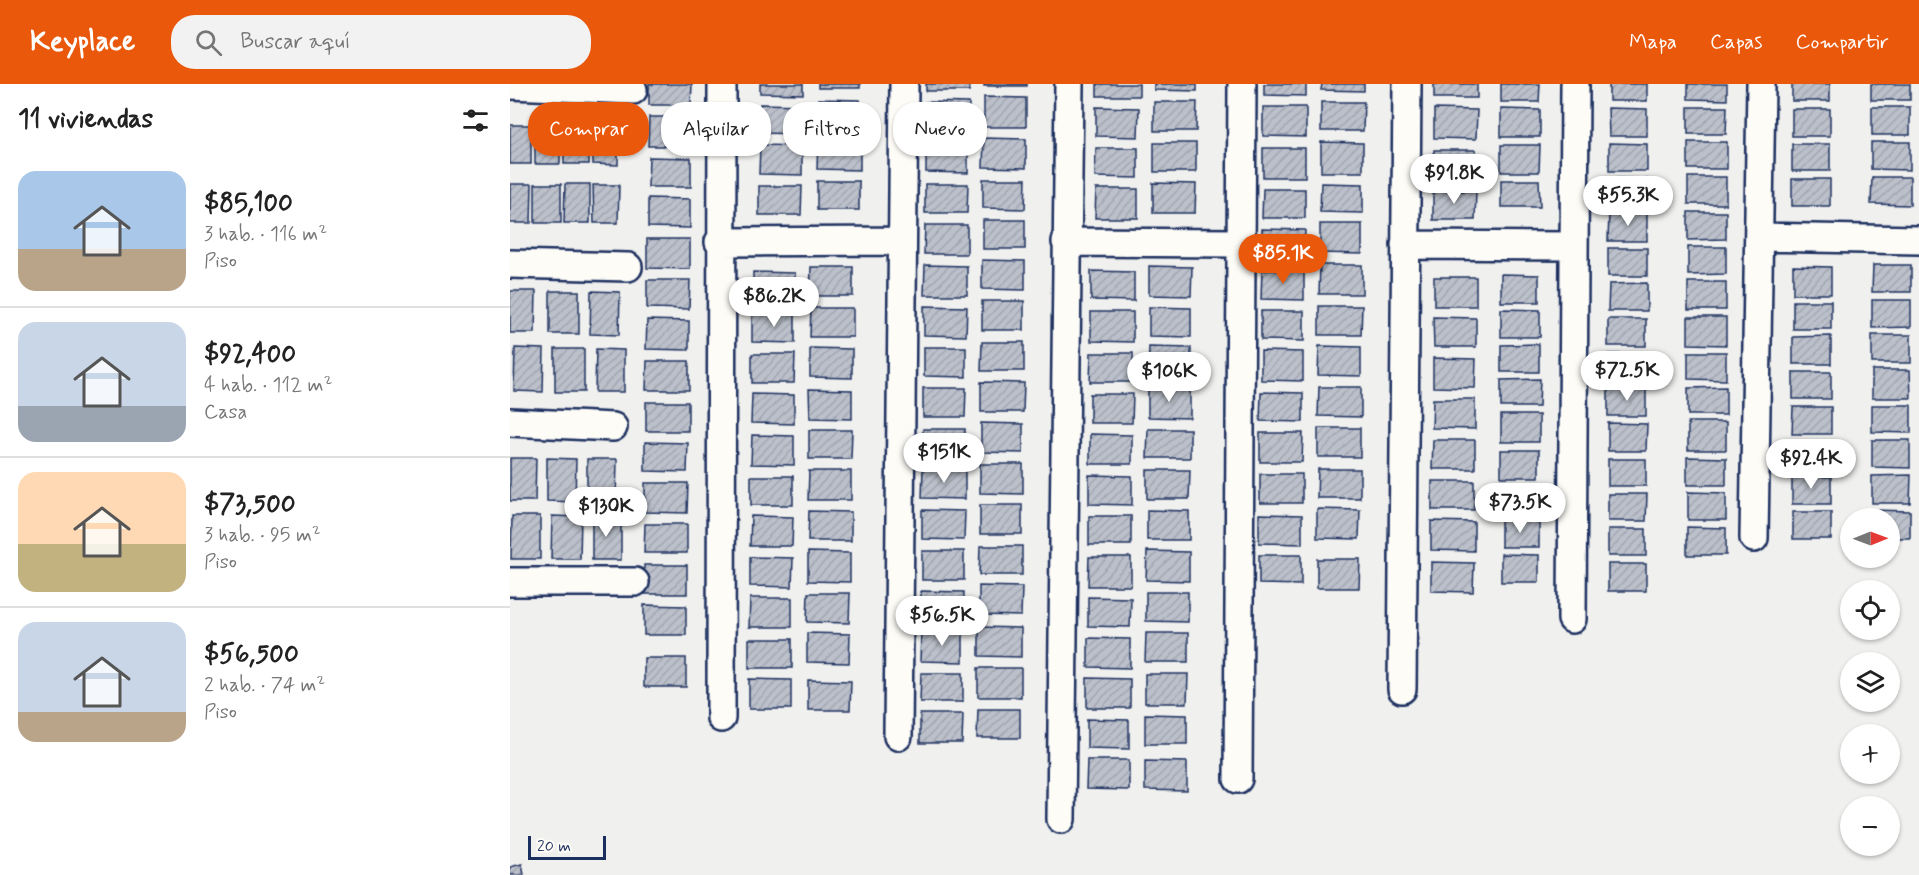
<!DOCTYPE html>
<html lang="es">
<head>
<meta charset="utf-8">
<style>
	:root { --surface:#fff; --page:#f2f2f2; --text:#222; --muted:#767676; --line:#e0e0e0; --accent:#ea580c }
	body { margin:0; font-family:Mynerve,sans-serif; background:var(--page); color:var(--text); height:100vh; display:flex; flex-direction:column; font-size:22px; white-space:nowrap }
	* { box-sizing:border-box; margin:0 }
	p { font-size:20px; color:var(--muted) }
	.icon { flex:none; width:33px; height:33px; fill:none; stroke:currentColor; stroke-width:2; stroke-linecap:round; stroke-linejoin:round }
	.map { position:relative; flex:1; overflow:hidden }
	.panel { display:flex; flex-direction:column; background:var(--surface); width:510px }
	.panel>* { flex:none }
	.guide { position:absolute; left:18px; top:18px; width:570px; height:54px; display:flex; gap:12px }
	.needle { width:39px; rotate:89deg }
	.fabs { position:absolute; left:1330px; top:424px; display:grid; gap:12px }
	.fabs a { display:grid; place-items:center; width:60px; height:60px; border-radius:50%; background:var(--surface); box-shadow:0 2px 4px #0004; font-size:30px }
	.scale { position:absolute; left:18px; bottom:15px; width:78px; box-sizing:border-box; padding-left:6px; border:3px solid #1b2f5e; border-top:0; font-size:16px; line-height:21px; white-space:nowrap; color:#1b2f5e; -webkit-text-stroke:4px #fdfcf7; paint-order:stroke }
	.price { position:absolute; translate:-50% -51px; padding:0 14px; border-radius:21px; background:#fff; color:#222; font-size:20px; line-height:39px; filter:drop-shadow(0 2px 3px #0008) }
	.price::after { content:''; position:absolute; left:50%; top:36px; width:18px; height:14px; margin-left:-9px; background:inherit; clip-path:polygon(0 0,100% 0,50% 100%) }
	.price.active { background:var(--accent); color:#fff }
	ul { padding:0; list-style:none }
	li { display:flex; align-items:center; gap:18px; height:150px; padding:0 18px }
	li+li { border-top:2px solid var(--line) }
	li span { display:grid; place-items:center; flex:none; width:168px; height:120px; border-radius:18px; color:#555 }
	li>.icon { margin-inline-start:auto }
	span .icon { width:72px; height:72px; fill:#fffc; stroke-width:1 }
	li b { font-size:26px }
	h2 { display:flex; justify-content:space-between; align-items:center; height:72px; padding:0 18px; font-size:26px }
	.tag { padding:0 21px; border-radius:24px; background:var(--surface); box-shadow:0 2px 4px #0004; font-size:21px; line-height:54px }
	.tag.active { background:var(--accent); color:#fff }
	header { display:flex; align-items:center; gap:36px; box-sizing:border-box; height:84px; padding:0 30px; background:var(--accent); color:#fff }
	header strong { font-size:28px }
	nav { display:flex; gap:33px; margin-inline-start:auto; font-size:21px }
	.search { width:420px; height:54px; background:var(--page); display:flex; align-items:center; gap:15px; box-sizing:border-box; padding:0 21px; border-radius:24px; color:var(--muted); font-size:22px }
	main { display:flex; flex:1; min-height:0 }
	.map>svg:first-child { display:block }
	.building { fill:url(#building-hatch); stroke:#1b2f5e; stroke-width:1.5 }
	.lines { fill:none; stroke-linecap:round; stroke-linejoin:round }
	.street-casing { stroke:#1b2f5e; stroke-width:32 }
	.street { stroke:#fdfcf7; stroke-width:27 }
</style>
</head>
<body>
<header>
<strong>Keyplace</strong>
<div class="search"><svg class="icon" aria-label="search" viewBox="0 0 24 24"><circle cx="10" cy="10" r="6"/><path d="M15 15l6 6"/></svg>Buscar aquí</div>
<nav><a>Mapa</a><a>Capas</a><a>Compartir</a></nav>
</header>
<main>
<section class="panel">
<h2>11 viviendas<svg class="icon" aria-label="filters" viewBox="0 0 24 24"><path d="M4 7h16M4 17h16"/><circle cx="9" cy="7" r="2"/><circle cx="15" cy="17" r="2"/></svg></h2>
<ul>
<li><span style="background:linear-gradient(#a9c7e8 65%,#b9a48a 0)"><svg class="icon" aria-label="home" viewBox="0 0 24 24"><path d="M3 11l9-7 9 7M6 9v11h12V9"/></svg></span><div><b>$85,100</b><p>3 hab. · 116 m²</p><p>Piso</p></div></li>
<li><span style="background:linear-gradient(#c9d6e8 70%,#9aa5b1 0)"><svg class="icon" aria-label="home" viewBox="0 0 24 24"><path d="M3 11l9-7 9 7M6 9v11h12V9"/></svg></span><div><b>$92,400</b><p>4 hab. · 112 m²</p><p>Casa</p></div></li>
<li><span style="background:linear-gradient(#ffd9b3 60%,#c2b280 0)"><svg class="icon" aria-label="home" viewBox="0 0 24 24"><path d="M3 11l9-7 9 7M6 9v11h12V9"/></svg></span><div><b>$73,500</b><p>3 hab. · 95 m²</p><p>Piso</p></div></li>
<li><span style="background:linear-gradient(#c9d6e8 75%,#b9a48a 0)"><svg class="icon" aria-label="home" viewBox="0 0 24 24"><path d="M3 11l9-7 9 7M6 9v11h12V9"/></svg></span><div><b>$56,500</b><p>2 hab. · 74 m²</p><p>Piso</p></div></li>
</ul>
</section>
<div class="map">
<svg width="1409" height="791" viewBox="0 0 1409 791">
	<defs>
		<pattern id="building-hatch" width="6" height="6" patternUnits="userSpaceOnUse" patternTransform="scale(1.5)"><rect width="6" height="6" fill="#bbc0ca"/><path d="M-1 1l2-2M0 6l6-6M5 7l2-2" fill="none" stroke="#a0a5b0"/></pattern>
	</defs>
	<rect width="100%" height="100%" fill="#f0f0ee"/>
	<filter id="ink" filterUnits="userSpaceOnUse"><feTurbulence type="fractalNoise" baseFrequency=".0167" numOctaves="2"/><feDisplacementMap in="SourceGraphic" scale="12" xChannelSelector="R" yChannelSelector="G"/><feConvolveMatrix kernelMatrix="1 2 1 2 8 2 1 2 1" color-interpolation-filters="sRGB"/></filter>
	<g filter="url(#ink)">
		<path class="building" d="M139,0H182L181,21H139Z
			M250,0H293V10L250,9Z
			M308,0H350V4H308Z
			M416,0H459V7H416Z
			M474,0H517V2H474Z
			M587,0H629V12H587Z
			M644,0H687V7L644,6Z
			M754,0H796V12L754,11Z
			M812,0H854V7L811,6Z
			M924,0H967V14H924Z
			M991,0H1030L1029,18H991Z
			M1099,0H1137V17H1099Z
			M1178,0H1217V16L1178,15Z
			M1282,0H1320V17H1282Z
			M1361,0H1400V16H1361Z
			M474,13L516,14V43H474Z
			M308,15L350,16V45L308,44Z
			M416,18L459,19L458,48H416Z
			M644,18H687L686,47H644Z
			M811,18H854L853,47H811Z
			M250,20L292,21V50L250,49Z
			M586,23L629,24L628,53L586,52Z
			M753,23H796V53L753,52Z
			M1178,23H1217L1216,50H1178Z
			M1362,23H1400V51H1362Z
			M1098,24L1137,25V52H1099Z
			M924,25L967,26L966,55L924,54Z
			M991,25L1030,26V53H991Z
			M1282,25H1320V52H1282Z
			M139,33H181V62H138Z
			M0,41H21V80H0Z
			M25,41H50V80H25Z
			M54,41H79V80H54Z
			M83,41H108V81L83,80Z
			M474,54L516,55V84L473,83Z
			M308,56H350V86L307,85Z
			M811,58L853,59V88H811Z
			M1178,58H1217V85H1178Z
			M1361,58H1400V86L1361,85Z
			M416,59L458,60V89L416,88Z
			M644,59H686V88H644Z
			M1099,59L1137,60V87H1099Z
			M1282,60H1320V87H1282Z
			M250,61L292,62V91L249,90Z
			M991,61H1030L1029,88H991Z
			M586,64H628V94L585,93Z
			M753,64H795V93H753Z
			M924,66H966V96L924,95Z
			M139,73L181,74V103H138Z
			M1178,93H1216V120H1178Z
			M1362,93H1400V121L1361,120Z
			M1098,94L1137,95V122H1098Z
			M473,95H516L515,125L473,124Z
			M1282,95H1320V122H1282Z
			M991,96H1029L1030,123H991Z
			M307,97H349V126H307Z
			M643,99L686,100L685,129H643Z
			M811,99L853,100V129L810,128Z
			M0,100H22L21,139H0Z
			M25,100H51V139H25Z
			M55,100H80V139H54Z
			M415,100H458L457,129H415Z
			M83,101H109L108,139H84Z
			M249,102H292L291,131H249Z
			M586,105H628V134H585Z
			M753,105H795V134H752Z
			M923,107H966L965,136H923Z
			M138,114L180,115V144L138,143Z
			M1178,128H1216V155L1178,156Z
			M1099,129H1137V157H1098Z
			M473,136H515V165H473Z
			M810,140H852V170L810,169Z
			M415,141H457V170H414Z
			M752,145L795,146L794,175H752Z
			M137,155H180V185L137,184Z
			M1178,163H1216V190L1178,191Z
			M1098,164H1137V192H1098Z
			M472,176L515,177V206L472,205Z
			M415,181L457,182V211H414Z
			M810,181H852V210H809Z
			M1363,181H1401V208H1362Z
			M639,182L682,183L681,212L639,211Z
			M1283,182L1321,183V210H1283Z
			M301,183H343V212H300Z
			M752,186L794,187V216L751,215Z
			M581,187L624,188V217L581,216Z
			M243,188L285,189V218L243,217Z
			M991,190L1029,191V218H991Z
			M924,193H966V222H924Z
			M137,196H180L179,225L137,224Z
			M1178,198H1216V226H1178Z
			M1137,199V227H1098L1099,200Z
			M0,207H26L25,249H0Z
			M40,207H69V250H40Z
			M81,207L110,208L109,251L80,250Z
			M1362,216H1401V243L1362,244Z
			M472,217H514V246H472Z
			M1283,217H1321V245H1283Z
			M414,222L457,223L456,252L414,251Z
			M809,222H852L851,251H809Z
			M639,223L681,224V253L639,252Z
			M301,224H343V253H300Z
			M991,225L1030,226V253H991Z
			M751,227H794V257L751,256Z
			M581,228H623V258L581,257Z
			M242,229H285V259L242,258Z
			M923,233L966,234V263H924Z
			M1178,233H1216V261L1178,260Z
			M1098,235H1136V262H1098Z
			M137,236L179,237V266L136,265Z
			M1362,251H1401V279H1362Z
			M1321,252V280H1283V253Z
			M472,258H514V287H471Z
			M1029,260V288H991V261Z
			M809,262L851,263V292L808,291Z
			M414,263H456V293L414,292Z
			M639,263L681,264V293H638Z
			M5,264L34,265L33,308L4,307Z
			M300,264L342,265V294L300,293Z
			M45,265H74V308H45Z
			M86,265L114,266V308H85Z
			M751,267L793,268V297L751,296Z
			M1178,268H1216V296L1178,295Z
			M581,269H623V298H580Z
			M242,270H285L284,299H242Z
			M1098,270H1137V297H1098Z
			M923,274L966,275L965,304L923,303Z
			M137,277H179V306H136Z
			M1362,286H1400L1401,314H1362Z
			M1283,288H1321V315H1283Z
			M1030,295L1029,323H991V296Z
			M471,298L514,299L513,328H471Z
			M809,303H851V333L808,332Z
			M1216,303V331H1178V304Z
			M413,304H456L455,333H413Z
			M638,304L680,305V334L638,333Z
			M1098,304L1136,305V332H1098Z
			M299,305L342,306V335L300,334Z
			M751,308L793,309V338L750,337Z
			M242,310L284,311V340L241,339Z
			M580,310H623L622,339H580Z
			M923,315H965V345L922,344Z
			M136,318H178V347H136Z
			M1362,321H1401V349L1362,348Z
			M1283,323H1321V350H1282Z
			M991,331H1029V358H991Z
			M1178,338H1216V366H1178Z
			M471,339L513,340V369L471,368Z
			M1098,339L1137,340L1136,367H1098Z
			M808,344H850V373H808Z
			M413,345H455V374H413Z
			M638,345H680V374H637Z
			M299,346H342L341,375H299Z
			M750,349H793L792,378H750Z
			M580,350L622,351V380H580Z
			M242,351L284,352V381L241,380Z
			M923,356H965V385H922Z
			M1362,356H1400V384L1362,383Z
			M135,358L178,359L177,388L135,387Z
			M1283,358H1321V385H1283Z
			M991,366H1029V393H991Z
			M1177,373L1216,374V401H1177Z
			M0,374H26L25,417H0Z
			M37,374L66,375L65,418L37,417Z
			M77,375H107L106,418L77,417Z
			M1098,375H1136V402H1098Z
			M470,380H513V410L470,409Z
			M413,385L455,386V415L412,414Z
			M808,385H850V414H807Z
			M637,386H680L679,415H637Z
			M299,387H341V416H298Z
			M750,390H792V419H750Z
			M579,391L622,392V421L579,420Z
			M1401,391L1400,419H1362V392Z
			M241,392H283V421H241Z
			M1282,392L1321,393V420H1282Z
			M922,397H964V426H922Z
			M135,399H178L177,429L135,428Z
			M991,401H1029V428H991Z
			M1178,408L1216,409V436H1178Z
			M1098,410H1137L1136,437H1098Z
			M470,421H512V450H470Z
			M807,425L850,426L849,455L807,454Z
			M412,426L455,427L454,456L412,455Z
			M637,426L679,427V456H637Z
			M1362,426L1400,427V454H1380V435H1362Z
			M299,427L341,428V457H298Z
			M1283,428H1321V455H1283Z
			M749,430L792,431V460L749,459Z
			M2,432H30V475H1Z
			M42,432L71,433L70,475H41Z
			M241,432L283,433L282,462H240Z
			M579,432H621V461H579Z
			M82,433H111V476H82Z
			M991,436H1029V463H991Z
			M921,437L964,438V467L921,466Z
			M135,440H177V469H134Z
			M1177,443L1216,444V471H1177Z
			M1098,445H1136V472H1098Z
			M470,462H512V491H469Z
			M412,467H454V496H412Z
			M637,467L679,468V497L636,496Z
			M298,468L340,469V498L298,497Z
			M991,470L1029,471V498H991Z
			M749,471H791V501L749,500Z
			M240,473L283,474L282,503L240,502Z
			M579,473H621V502H578Z
			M807,475H850L849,504H807Z
			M921,478L964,479L963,508L921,507Z
			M1098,480H1136V507H1098Z
			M134,481H177V510H134Z
			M469,502L512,503L511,532L469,531Z
			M411,507L454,508L453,537L411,536Z
			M636,508H678V538L636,537Z
			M298,509H340L339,539L297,538Z
			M578,513L621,514L620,543L578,542Z
			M240,514H282V543H239Z
			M134,521L176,522V551H134Z
			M469,543L511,544V573L469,572Z
			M411,548H453V578L410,577Z
			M297,549L340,550L339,579L297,578Z
			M636,549H678V578H635Z
			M578,554L620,555V584L578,583Z
			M239,555H282V584H239Z
			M134,574H176V603H134Z
			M468,584H511V613H468Z
			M411,589H453V618H410Z
			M635,590H678L677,619H635Z
			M577,594L620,595V624H577Z
			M239,595L281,596V625H239Z
			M298,596L341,597L340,626H298Z
			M468,625H510V654H467Z
			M410,630H453L452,659H410Z
			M635,630L677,631V660H635Z
			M577,635L619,636V665L577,664Z
			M577,676H619V706L576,705Z
			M635,677L677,678V707L635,706Z
			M12,780L14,791H0V783Z"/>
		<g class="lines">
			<g class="street-casing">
				<path id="street" d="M0,1L123,6
					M1249,153L1409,156
					M209,158L391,157
					M556,158L729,159
					M895,161L1064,162
					M0,180L118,183
					M0,338L103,343
					M1244,454L1251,0
					M0,498H125
					M1062,535L1065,0
					M892,605L897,0
					M211,634L212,0
					M388,652L394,0
					M728,695L732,0
					M551,735L559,0"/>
			</g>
			<use href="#street" class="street"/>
		</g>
	</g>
</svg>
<div class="fabs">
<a><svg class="needle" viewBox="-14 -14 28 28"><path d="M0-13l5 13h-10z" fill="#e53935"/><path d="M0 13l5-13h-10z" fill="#767676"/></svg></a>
<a><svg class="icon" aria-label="locate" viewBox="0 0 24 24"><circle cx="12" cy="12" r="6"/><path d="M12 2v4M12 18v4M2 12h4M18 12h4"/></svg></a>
<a><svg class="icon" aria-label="layers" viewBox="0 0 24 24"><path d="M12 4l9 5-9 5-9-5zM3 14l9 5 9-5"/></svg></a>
<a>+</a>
<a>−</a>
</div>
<div class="scale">20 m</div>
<b class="price" style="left:944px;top:121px">$91.8K</b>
<b class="price" style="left:1118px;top:143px">$55.3K</b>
<b class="price active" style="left:773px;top:201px">$85.1K</b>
<b class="price" style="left:264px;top:244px">$86.2K</b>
<b class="price" style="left:1117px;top:318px">$72.5K</b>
<b class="price" style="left:659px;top:319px">$106K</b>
<b class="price" style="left:434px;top:400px">$151K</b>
<b class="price" style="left:1301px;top:406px">$92.4K</b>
<b class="price" style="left:1010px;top:450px">$73.5K</b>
<b class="price" style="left:96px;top:454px">$130K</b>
<b class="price" style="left:432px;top:563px">$56.5K</b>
<div class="guide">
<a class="tag active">Comprar</a>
<a class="tag">Alquilar</a>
<a class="tag">Filtros</a>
<a class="tag">Nuevo</a>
</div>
</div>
</main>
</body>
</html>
